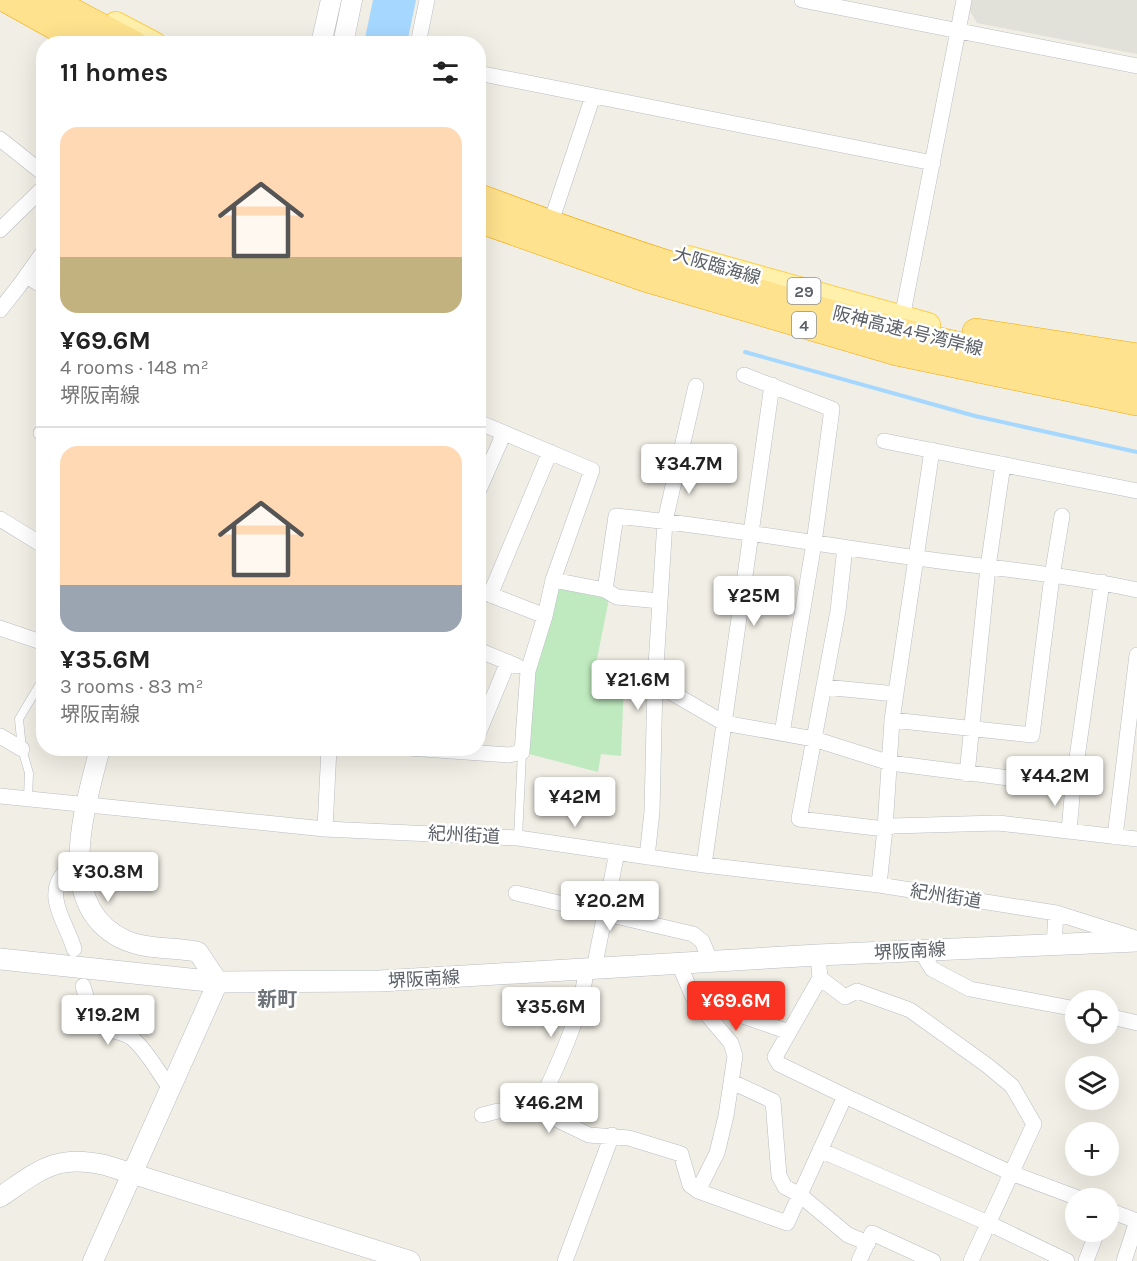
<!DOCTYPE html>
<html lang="en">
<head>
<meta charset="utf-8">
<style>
	:root { --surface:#fff; --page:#f2f2f2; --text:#222; --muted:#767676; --line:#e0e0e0; --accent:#fa3221 }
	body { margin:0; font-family:Karla,"Noto Sans JP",sans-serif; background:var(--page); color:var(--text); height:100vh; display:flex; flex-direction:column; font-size:22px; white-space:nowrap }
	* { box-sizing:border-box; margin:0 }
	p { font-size:20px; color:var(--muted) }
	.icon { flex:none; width:33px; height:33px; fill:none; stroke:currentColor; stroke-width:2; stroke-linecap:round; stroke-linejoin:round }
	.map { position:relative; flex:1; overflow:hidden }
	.side { position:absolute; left:36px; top:36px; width:450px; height:720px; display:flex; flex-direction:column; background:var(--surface); border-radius:24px; box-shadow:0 6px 24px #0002 }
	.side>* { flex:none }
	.controls { position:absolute; left:1065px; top:990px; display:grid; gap:12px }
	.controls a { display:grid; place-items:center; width:54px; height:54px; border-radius:50%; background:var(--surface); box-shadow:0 6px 24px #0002; font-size:30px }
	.price { position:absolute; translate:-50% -51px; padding:0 14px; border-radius:6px; background:#fff; color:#222; font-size:20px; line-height:39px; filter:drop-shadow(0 2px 3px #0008) }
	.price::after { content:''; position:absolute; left:50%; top:36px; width:18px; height:14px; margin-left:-9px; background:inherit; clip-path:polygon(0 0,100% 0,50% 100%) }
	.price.active { background:var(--accent); color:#fff }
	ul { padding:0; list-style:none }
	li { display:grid; align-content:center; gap:12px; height:318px; padding:0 24px }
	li+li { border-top:2px solid var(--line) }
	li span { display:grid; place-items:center; height:186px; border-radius:18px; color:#555 }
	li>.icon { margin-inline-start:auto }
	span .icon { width:108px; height:108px; fill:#fffc; stroke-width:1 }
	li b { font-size:26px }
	h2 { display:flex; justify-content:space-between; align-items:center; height:72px; padding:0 24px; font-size:26px }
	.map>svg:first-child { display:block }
	.industrial { fill:#e1e0d9 }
	.green { fill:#bfeabf }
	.water { fill:#a6d8ff }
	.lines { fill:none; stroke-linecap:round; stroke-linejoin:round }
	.stream { stroke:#a6d8ff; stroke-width:4 }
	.service-casing { stroke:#b9bdc2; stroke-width:9 }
	.minor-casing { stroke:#b9bdc2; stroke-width:16 }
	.tertiary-casing { stroke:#b9bdc2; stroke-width:21 }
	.secondary-casing { stroke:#b8bcc2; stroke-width:22 }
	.primary-casing { stroke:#ffce4f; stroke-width:26 }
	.motorway-casing { stroke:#f5a900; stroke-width:28 }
	.service { stroke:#fff; stroke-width:8 }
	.minor { stroke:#fff; stroke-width:15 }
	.tertiary { stroke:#fff; stroke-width:20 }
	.secondary { stroke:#fff; stroke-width:21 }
	.primary { stroke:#fff1ab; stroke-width:24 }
	.motorway { stroke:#ffe28d; stroke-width:27 }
	.labels { text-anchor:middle; stroke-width:5; stroke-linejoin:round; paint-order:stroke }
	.shield { fill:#fff; stroke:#8d9095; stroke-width:1.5 }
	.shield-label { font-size:16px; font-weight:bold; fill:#5c6167 }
	.street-label { font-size:18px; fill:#5c6167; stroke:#fff }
	.neighbourhood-label { font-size:20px; font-weight:bold; fill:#6d7379; stroke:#fff }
</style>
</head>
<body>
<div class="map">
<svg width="1137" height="1261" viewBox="0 0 1137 1261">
	<rect width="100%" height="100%" fill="#f1eee5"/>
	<path class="industrial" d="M972,0H1137V54L977,23L970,11Z"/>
	<path class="green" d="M557,588L609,599L593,679L624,682L621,756L601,754L598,772L529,754L535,674Z"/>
	<path class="water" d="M373,0H416L407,43H364Z"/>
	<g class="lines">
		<path class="stream" d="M745,352L975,416L1137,452"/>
		<g class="service-casing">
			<path id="service" d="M28,798L29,773L22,749L19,719L44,677
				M518,838L522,752"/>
		</g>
		<g class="minor-casing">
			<path id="minor" d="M802,0L1137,66
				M418,44L427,0
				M478,73L933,163
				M0,139L44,174
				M554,213L593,96
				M0,230L44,187
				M27,276L44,287
				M0,310L19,286L44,251
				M902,318L964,0
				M744,375L832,409L814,543L782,733
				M41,433L44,430
				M884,441L1137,491
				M478,492L504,433
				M0,519L44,546
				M845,547L838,611L799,819L885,829L892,826L998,823L1137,839
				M553,580L605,590L616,516C717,526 816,544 917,558C990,568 1065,574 1137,590
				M478,590L545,616
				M605,590L617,597L660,601L655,683L652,812L647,857
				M490,595L550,452
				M660,601L665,521L696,386
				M0,628L44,643
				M478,650L517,666
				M655,683L724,723L814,739L890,763L1073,786L1102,582
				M824,687L896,694
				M892,720L1032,735L1052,576L1062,516
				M478,734L508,662
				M0,736L22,749
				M409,748L509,755L522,752L528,671L545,616L553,580L592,470L478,422
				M967,774L988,567L1003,464
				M0,796L325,829L518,838L704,865L879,885L1056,913L1132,937
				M325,829L329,748
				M1069,831L1073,786
				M1115,837L1137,655
				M704,865L772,385
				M879,885L885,829L892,720L932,450
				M516,893L693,934L702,941L711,962
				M1054,945L1056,913
				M74,949C68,925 43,897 64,873C68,868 75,865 79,861
				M921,951L932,969L970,989L1076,1009
				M818,955L820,978L845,997L857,991L910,1010L988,1066L1012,1086L1034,1124L971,1261
				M679,964L694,999L731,1043L735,1056L726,1116L717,1153L698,1191L787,1223L845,1096L1011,1173L1078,1198
				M594,969L617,852
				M820,978L775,1057L779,1064L845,1096
				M83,986C87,998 91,1020 103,1027C113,1033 124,1031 133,1039C148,1052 158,1072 170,1088
				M697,1000L789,1032
				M1108,1016L1137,1023
				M732,1082L773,1101L779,1176L785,1187L800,1195L848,1235L868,1243
				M537,1110C557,1065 581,1020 586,970
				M482,1115L498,1111L537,1110L589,1135L629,1138L681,1154L690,1185L698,1191
				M820,1150L988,1223L1067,1261
				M1108,1210L1137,1221
				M565,1261L612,1135
				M859,1261L872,1233L933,1261
				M1086,1261L1097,1232
				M1124,1261L1137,1221"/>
		</g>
		<g class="tertiary-casing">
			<path id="tertiary" d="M321,44L331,0
				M343,44L352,0
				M0,1197C40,1170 55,1154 105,1165L410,1261
				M93,1261L218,982L198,952C175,947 147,950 125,940C52,907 85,808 100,748"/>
		</g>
		<g class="secondary-casing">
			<path id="secondary" d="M0,959L218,982L380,981L818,955L1137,941"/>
		</g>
		<g class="primary-casing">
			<path id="primary" d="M116,24L154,44
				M688,258L928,325"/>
		</g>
		<g class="motorway-casing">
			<path id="motorway" d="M8,0L87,44
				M50,0L133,44
				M478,197C691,278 912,345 1137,380
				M478,219L645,278L897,352L1137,402
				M976,332L1137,357"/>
		</g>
		<use href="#service" class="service"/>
		<use href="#minor" class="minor"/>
		<use href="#tertiary" class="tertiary"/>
		<use href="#secondary" class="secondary"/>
		<use href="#primary" class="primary"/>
		<use href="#motorway" class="motorway"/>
	</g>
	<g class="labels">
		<g class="shield">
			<rect x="787.5" y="278" width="33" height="26" rx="4.5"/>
			<rect x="792" y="312" width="24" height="26" rx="4.5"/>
		</g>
		<g class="shield-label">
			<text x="804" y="297">29</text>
			<text x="804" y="331">4</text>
		</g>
		<g class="street-label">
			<text transform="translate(717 266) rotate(16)" y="6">大阪臨海線</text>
			<text transform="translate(908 331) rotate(14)" y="6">阪神高速4号湾岸線</text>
			<text transform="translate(464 835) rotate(3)" y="6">紀州街道</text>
			<text transform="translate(946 896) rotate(9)" y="6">紀州街道</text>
			<text transform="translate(910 951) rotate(-3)" y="6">堺阪南線</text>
			<text transform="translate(424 979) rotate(-3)" y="6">堺阪南線</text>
		</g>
		<g class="neighbourhood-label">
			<text x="277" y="1006">新町</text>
		</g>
	</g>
</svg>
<div class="controls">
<a><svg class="icon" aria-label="locate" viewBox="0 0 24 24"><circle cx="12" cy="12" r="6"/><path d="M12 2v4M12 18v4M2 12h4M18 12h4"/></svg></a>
<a><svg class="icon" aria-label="layers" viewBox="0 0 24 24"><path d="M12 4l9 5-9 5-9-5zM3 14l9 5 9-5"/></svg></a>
<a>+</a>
<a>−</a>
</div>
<b class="price" style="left:689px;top:495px">¥34.7M</b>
<b class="price" style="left:754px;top:627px">¥25M</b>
<b class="price" style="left:638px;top:711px">¥21.6M</b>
<b class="price" style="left:1055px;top:807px">¥44.2M</b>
<b class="price" style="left:575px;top:828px">¥42M</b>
<b class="price" style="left:108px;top:903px">¥30.8M</b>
<b class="price" style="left:610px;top:932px">¥20.2M</b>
<b class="price active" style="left:736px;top:1032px">¥69.6M</b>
<b class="price" style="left:551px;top:1038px">¥35.6M</b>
<b class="price" style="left:108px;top:1046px">¥19.2M</b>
<b class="price" style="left:549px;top:1134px">¥46.2M</b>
<section class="side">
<h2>11 homes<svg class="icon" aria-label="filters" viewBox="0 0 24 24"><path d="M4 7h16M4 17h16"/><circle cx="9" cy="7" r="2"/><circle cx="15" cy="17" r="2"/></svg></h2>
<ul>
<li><span style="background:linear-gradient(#ffd9b3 70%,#c2b280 0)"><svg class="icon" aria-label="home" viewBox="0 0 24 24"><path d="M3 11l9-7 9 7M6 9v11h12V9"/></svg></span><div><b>¥69.6M</b><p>4 rooms · 148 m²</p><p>堺阪南線</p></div></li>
<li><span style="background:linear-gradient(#ffd9b3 75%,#9aa5b1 0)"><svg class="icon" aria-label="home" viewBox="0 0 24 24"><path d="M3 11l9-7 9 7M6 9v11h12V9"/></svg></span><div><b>¥35.6M</b><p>3 rooms · 83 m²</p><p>堺阪南線</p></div></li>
</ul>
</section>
</div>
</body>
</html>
